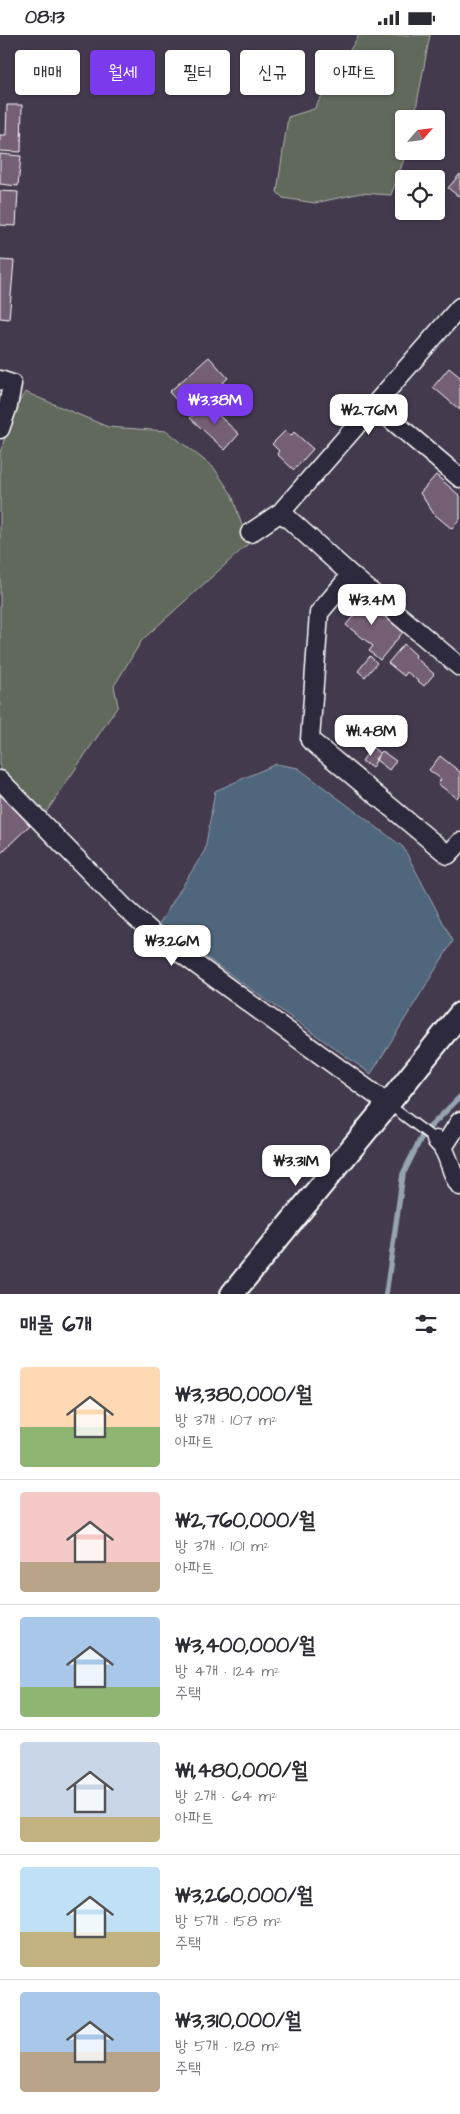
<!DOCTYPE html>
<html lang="ko">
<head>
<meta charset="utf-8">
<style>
	:root { --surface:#fff; --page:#f7f7f7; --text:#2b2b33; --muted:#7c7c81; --line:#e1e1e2; --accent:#7c3aed }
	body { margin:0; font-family:"Architects Daughter","Poor Story",sans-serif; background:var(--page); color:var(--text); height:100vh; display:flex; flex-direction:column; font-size:19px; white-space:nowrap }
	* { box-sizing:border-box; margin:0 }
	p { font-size:16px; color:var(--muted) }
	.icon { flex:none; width:28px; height:28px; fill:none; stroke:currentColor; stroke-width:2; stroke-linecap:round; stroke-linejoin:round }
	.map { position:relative; height:1259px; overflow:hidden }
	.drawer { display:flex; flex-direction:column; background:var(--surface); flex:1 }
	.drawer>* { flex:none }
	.top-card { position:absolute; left:15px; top:15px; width:430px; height:45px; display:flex; gap:10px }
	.needle { width:32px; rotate:62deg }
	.fabs { position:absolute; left:395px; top:75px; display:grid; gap:10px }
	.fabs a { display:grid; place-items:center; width:50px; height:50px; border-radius:5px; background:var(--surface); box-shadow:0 1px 4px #0004; font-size:25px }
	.price { position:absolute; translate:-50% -42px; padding:0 11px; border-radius:10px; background:#fff; color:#222; font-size:16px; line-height:32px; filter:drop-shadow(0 1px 2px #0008) }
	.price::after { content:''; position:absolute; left:50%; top:30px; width:15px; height:11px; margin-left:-8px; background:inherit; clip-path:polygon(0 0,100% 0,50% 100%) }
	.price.on { background:var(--accent); color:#fff }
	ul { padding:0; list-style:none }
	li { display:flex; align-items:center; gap:15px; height:125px; padding:0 20px }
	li+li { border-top:1px solid var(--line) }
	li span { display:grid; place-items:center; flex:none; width:140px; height:100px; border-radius:5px; color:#555 }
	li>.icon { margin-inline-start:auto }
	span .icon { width:60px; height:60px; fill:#fffc; stroke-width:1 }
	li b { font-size:21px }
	h2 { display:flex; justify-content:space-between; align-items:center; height:60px; padding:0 20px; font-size:21px }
	.pill { padding:0 18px; border-radius:5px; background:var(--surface); box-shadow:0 1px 4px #0004; font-size:18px; line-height:45px }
	.pill.on { background:var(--accent); color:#fff }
	.status { display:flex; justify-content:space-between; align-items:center; height:35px; padding:0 25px; background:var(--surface); direction:ltr }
	.status svg { height:14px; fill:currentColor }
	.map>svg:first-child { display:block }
	.green { fill:#61695c; stroke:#b0b4ae }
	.water { fill:#50667b; stroke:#96a3b0 }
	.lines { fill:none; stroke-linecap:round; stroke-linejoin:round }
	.stream { stroke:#96a3b0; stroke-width:5.5 }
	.building { fill:#755f75; stroke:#fff }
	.service-casing { stroke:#fff; stroke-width:12 }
	.minor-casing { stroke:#fff; stroke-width:21 }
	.tertiary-casing { stroke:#fff; stroke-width:26 }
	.service { stroke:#2f2a3d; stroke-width:9 }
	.minor { stroke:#2f2a3d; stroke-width:18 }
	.tertiary { stroke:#2f2a3d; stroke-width:22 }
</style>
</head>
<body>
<div class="status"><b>08:13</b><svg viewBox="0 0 49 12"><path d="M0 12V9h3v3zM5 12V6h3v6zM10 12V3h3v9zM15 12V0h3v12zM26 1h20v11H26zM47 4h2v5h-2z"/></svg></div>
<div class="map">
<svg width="460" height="1259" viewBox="0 0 460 1259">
	<rect width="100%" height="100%" fill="#443a4e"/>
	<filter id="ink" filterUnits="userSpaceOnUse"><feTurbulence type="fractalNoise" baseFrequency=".02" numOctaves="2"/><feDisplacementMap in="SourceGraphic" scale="10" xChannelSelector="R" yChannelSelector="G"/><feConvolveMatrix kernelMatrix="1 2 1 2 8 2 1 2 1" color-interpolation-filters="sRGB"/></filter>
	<g filter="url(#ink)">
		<path class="green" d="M359,0H430L414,84H404V116H407L391,160L361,158L315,168L283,163L277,157L288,82L314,74Z
			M25,357L108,392L167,396L214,433L232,460L248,509L142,605L114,651L118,671L45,779L0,735V418L13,377Z"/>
		<path class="water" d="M276,729L298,733L403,812L453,906L371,1039L159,889L205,815L215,756Z"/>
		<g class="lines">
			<path class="stream" d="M386,1259L403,1139L423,1099L460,1062"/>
		</g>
		<path class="building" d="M7,70H22L21,117L0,116V100H6Z
			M0,119L21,121L18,151L0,149Z
			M460,139V158L458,161L448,153Z
			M0,156L18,157L16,191L0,190Z
			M0,225L14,226L9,284L0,283Z
			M209,322L228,343L188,378L169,357Z
			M449,333L460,342V375L433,352Z
			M204,367L239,399L225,415L190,383Z
			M285,396L291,401L294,397L313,414L294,435L277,419L279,416L272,409Z
			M436,440L460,461V484L452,494L434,479L420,458Z
			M350,561H360L403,597L380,625L369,616L373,611L346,590L356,578L344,568Z
			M404,609L416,620L415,622L434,639L424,651L407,637L404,641L388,628Z
			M370,621L377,628L365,642L358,636Z
			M372,712L380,718L372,733L362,726Z
			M382,716L396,726L389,735L375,724Z
			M440,721L460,737V758L457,763L438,749L441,744L429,735Z
			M0,759L30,790L0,819Z"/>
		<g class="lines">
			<g class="service-casing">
				<path id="service" d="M388,1069L436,1105"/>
			</g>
			<g class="minor-casing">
				<path id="minor" d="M0,345L12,349L8,371L0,394
					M374,370L460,443
					M281,477L351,540L319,578L310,705L448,820L460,807
					M250,498L281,477L460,272
					M351,540L460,632
					M0,745L124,872L153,898L388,1069
					M436,1105C450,1117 449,1137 460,1151
					M444,1111L460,1086"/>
			</g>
			<g class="tertiary-casing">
				<path id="tertiary" d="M232,1259L388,1069L460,979"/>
			</g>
			<use href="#service" class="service"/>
			<use href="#minor" class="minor"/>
			<use href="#tertiary" class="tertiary"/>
		</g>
	</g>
</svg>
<div class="fabs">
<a><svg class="needle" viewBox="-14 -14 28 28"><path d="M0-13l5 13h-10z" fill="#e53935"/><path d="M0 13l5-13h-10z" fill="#7c7c81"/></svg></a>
<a><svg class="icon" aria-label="locate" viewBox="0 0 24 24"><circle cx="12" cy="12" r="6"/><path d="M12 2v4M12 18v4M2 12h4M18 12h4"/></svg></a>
</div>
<b class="price on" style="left:215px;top:391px">₩3.38M</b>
<b class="price" style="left:369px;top:401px">₩2.76M</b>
<b class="price" style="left:372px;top:591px">₩3.4M</b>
<b class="price" style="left:371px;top:722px">₩1.48M</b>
<b class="price" style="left:172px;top:932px">₩3.26M</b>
<b class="price" style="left:296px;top:1152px">₩3.31M</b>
<div class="top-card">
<a class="pill">매매</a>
<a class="pill on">월세</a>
<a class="pill">필터</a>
<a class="pill">신규</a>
<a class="pill">아파트</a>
</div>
</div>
<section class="drawer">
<h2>매물 6개<svg class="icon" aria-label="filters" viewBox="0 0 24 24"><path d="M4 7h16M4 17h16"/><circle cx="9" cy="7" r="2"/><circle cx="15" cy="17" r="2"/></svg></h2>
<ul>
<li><span style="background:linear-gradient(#ffd9b3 60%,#8fb573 0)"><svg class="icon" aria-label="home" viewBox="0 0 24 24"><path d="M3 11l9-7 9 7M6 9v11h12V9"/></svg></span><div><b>₩3,380,000/월</b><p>방 3개 · 107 m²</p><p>아파트</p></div></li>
<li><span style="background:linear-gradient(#f6c9c9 70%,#b9a48a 0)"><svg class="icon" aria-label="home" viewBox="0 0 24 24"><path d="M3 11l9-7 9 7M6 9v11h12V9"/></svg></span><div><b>₩2,760,000/월</b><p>방 3개 · 101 m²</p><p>아파트</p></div></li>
<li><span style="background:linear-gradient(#a9c7e8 70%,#8fb573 0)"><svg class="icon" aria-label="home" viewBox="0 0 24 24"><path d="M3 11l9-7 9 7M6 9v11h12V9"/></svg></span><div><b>₩3,400,000/월</b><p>방 4개 · 124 m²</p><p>주택</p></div></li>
<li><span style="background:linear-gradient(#c9d6e8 75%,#c2b280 0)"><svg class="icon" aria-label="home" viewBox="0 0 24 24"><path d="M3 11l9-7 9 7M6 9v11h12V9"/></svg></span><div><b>₩1,480,000/월</b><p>방 2개 · 64 m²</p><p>아파트</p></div></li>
<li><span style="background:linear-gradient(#bfe0f5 65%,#c2b280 0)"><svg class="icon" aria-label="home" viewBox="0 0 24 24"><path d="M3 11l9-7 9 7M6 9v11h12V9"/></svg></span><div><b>₩3,260,000/월</b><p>방 5개 · 158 m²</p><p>주택</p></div></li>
<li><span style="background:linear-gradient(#a9c7e8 60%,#b9a48a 0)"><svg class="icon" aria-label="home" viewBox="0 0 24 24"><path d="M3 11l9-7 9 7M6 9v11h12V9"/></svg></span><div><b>₩3,310,000/월</b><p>방 5개 · 128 m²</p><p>주택</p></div></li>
</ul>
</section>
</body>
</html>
